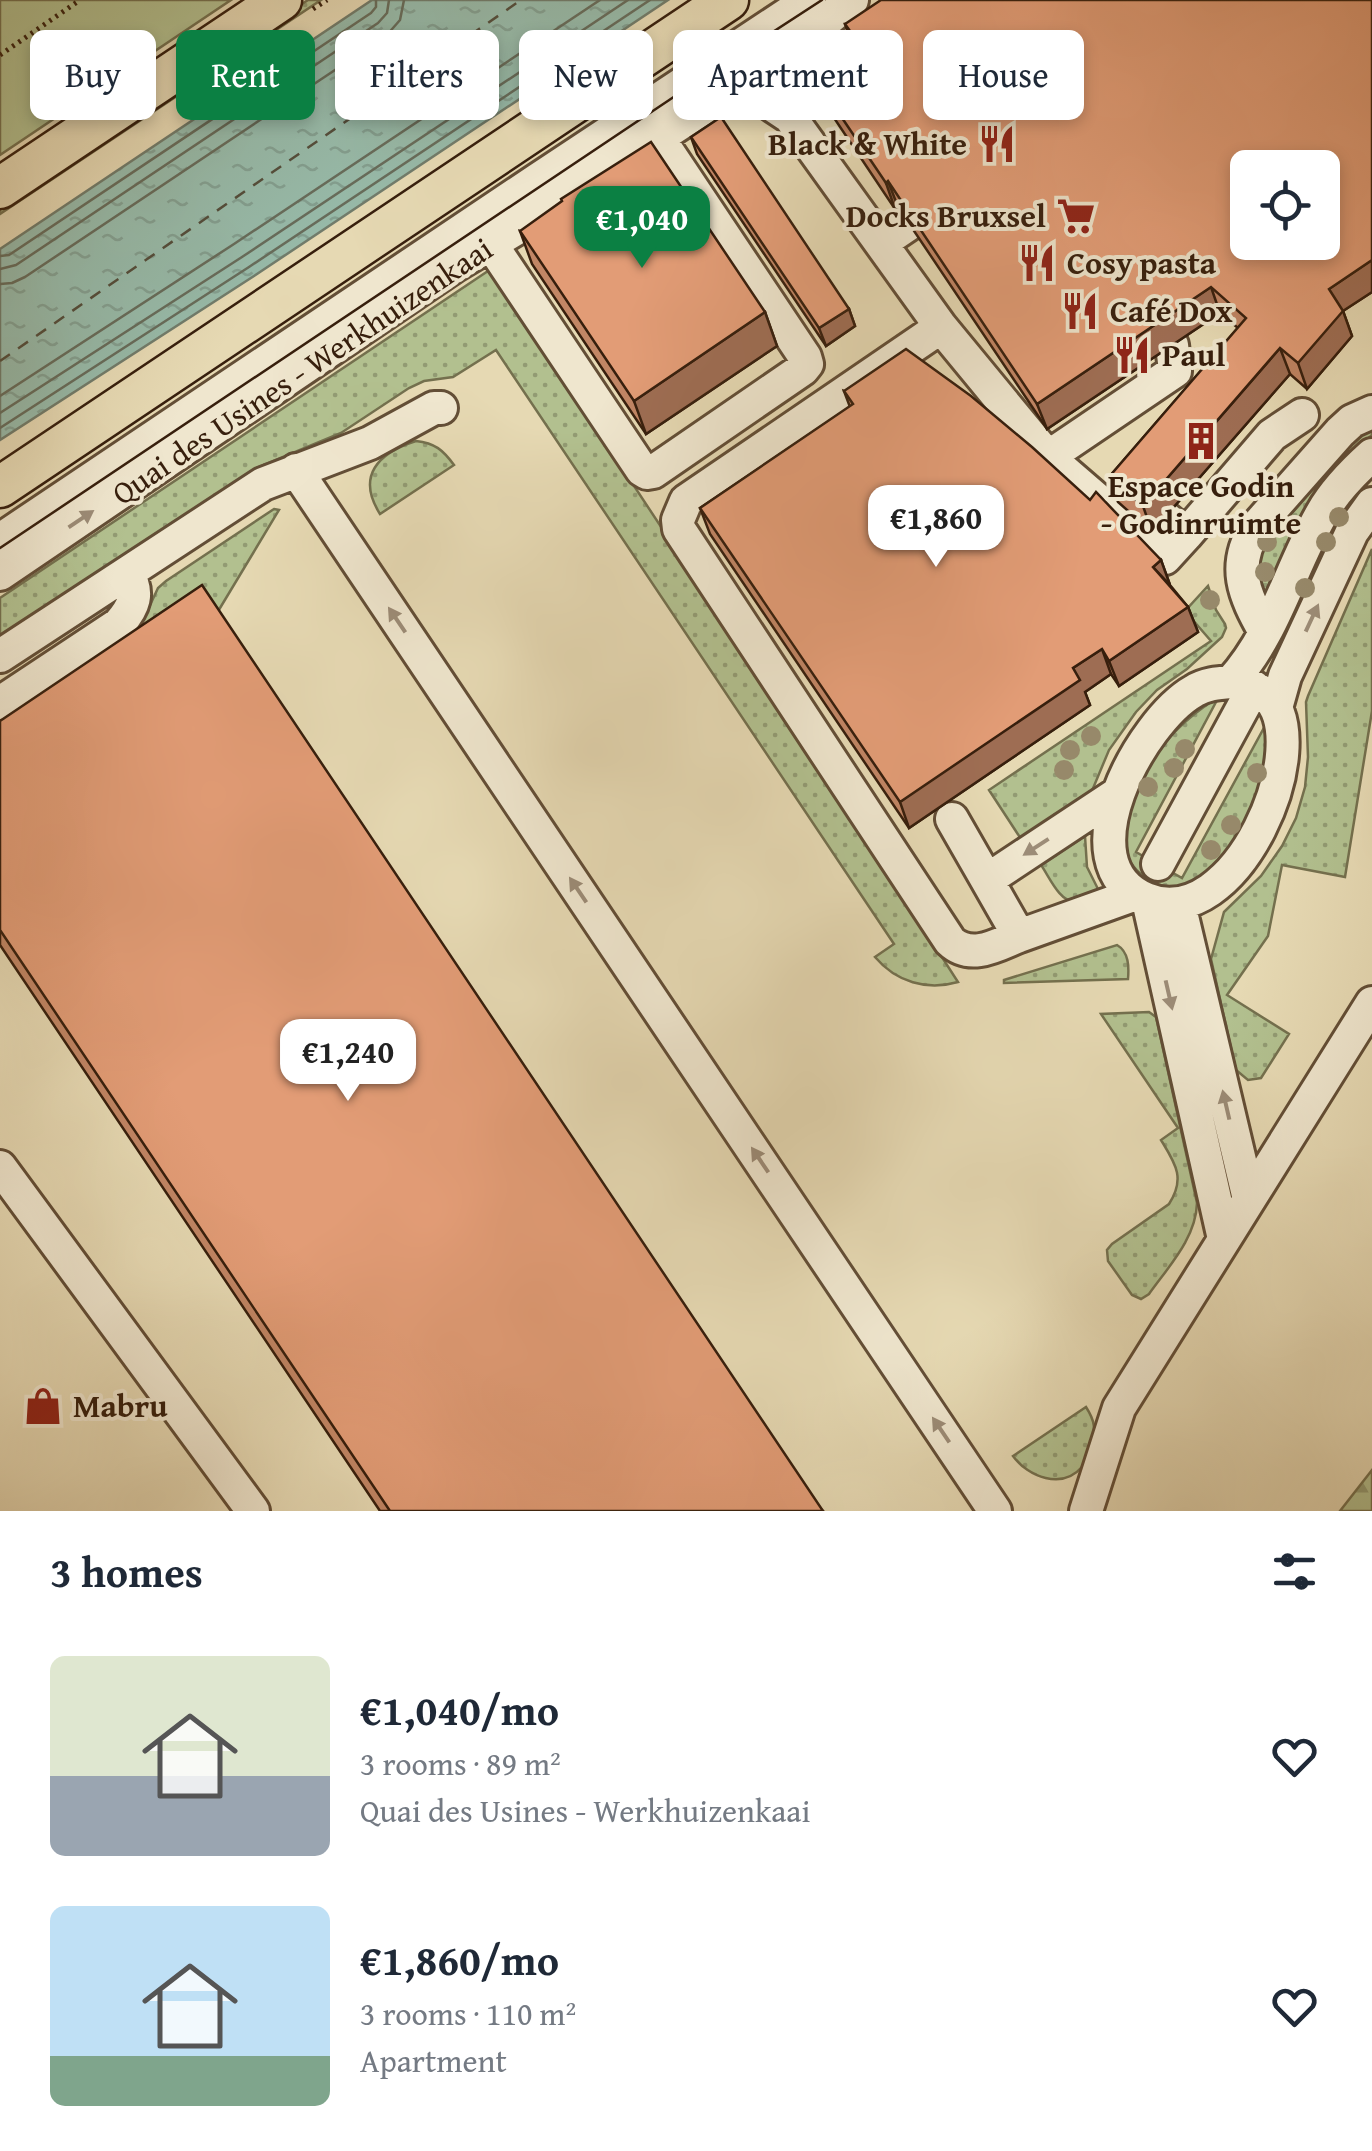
<!DOCTYPE html>
<html lang="en">
<head>
<meta charset="utf-8">
<style>
	:root { --surface:#fff; --page:#f2f2f3; --text:#1f2937; --muted:#747a83; --accent:#0b8043 }
	body { margin:0; font-family:"Gentium Book Plus",serif; background:var(--page); color:var(--text); height:100vh; display:flex; flex-direction:column; font-size:38px; white-space:nowrap }
	* { box-sizing:border-box; margin:0 }
	p { font-size:32px; color:var(--muted) }
	.icon { flex:none; width:55px; height:55px; fill:none; stroke:currentColor; stroke-width:2; stroke-linecap:round; stroke-linejoin:round }
	.map { position:relative; height:1511px; overflow:hidden }
	.side { display:flex; flex-direction:column; background:var(--surface); flex:1 }
	.side>* { flex:none }
	.guide { position:absolute; left:30px; top:30px; width:1312px; height:90px; display:flex; gap:20px }
	.buttons { position:absolute; left:1230px; top:150px; display:grid; gap:20px }
	.buttons a { display:grid; place-items:center; width:110px; height:110px; border-radius:15px; background:var(--surface); box-shadow:0 5px 15px #0003; font-size:50px }
	.price { position:absolute; translate:-50% -85px; padding:0 22px; border-radius:20px; background:#fff; color:#222; font-size:32px; line-height:65px; filter:drop-shadow(0 2px 5px #0008) }
	.price::after { content:''; position:absolute; left:50%; top:60px; width:30px; height:22px; margin-left:-15px; background:inherit; clip-path:polygon(0 0,100% 0,50% 100%) }
	.price.selected { background:var(--accent); color:#fff }
	ul { padding:0; list-style:none }
	li { display:flex; align-items:center; gap:30px; height:250px; padding:0 50px }
	li span { display:grid; place-items:center; flex:none; width:280px; height:200px; border-radius:15px; color:#555 }
	li>.icon { margin-inline-start:auto }
	span .icon { width:120px; height:120px; fill:#fffc; stroke-width:1 }
	li b { font-size:42px }
	h2 { display:flex; justify-content:space-between; align-items:center; height:120px; padding:0 50px; font-size:42px }
	.chip { padding:0 35px; border-radius:15px; background:var(--surface); box-shadow:0 5px 15px #0003; font-size:35px; line-height:90px }
	.chip.selected { background:var(--accent); color:#fff }
	.map>svg:first-child { display:block }
	.grass { fill:url(#grass-dots); stroke:#74704e; stroke-width:2.5 }
	.forest { fill:url(#forest-firs); stroke:#74704e; stroke-width:2.5 }
	.garden { fill:#b2c08f; stroke:#74704e; stroke-width:2.5 }
	.water { fill:url(#water-ripples); stroke:#717c6b; stroke-width:2.5 }
	.lines { fill:none; stroke-linecap:round; stroke-linejoin:round }
	.shore { stroke:#676c5b; stroke-width:2.5 }
	.ferry { stroke:#544e3c; stroke-width:2.5; stroke-dasharray:12 10; stroke-linecap:butt }
	.minor-casing { stroke:#634e36; stroke-width:38 }
	.major-casing { stroke:#371f0d; stroke-width:45 }
	.path { stroke:#371f0d; stroke-width:5; stroke-dasharray:2.5 5; stroke-linecap:butt }
	.minor { stroke:#efe6ce; stroke-width:32 }
	.major { stroke:#e6d9b3; stroke-width:40 }
	.tram { stroke:#371f0d; stroke-width:2.5 }
	.tree { fill:#97896a }
	.wall { fill:#c28665; stroke:#371f0d; stroke-width:2.5 }
	.shaded-wall { fill:#9e6d53; stroke:#371f0d; stroke-width:2.5 }
	.building { fill:#e29c76; stroke:#371f0d; stroke-width:2.5; fill-rule:evenodd }
	.oneway { fill:#9c8c77 }
	.labels { text-anchor:middle; stroke-width:8; stroke-linejoin:round; paint-order:stroke }
	.poi-label { font-size:32px; font-weight:bold; fill:#371f0d; stroke:#efe6ce; text-anchor:start }
	.street-label { font-size:32px; fill:#371f0d; stroke:#efe6ce }
</style>
</head>
<body>
<div class="map">
<svg width="1372" height="1511" viewBox="0 0 1372 1511">
	<defs>
		<pattern id="grass-dots" width="8" height="8" patternUnits="userSpaceOnUse" patternTransform="scale(2.5)"><rect width="8" height="8" fill="#b2c08f"/><path d="M2 2h.1M6 6h.1" fill="none" stroke="#929b73" stroke-width="1.8" stroke-linecap="round"/></pattern>
		<pattern id="forest-firs" width="22" height="20" patternUnits="userSpaceOnUse" patternTransform="scale(2.5)"><rect width="22" height="20" fill="#b2c08f"/><path d="M5 1l3.5 6h-7zM16 11l3.5 6h-7z" fill="#929b73"/></pattern>
		<pattern id="water-ripples" width="26" height="14" patternUnits="userSpaceOnUse" patternTransform="scale(2.5)"><rect width="26" height="14" fill="#97baa9"/><path d="M2 4q2-2 4 0t4 0M15 11q2-2 4 0t4 0" fill="none" stroke="#839f90"/></pattern>
	</defs>
	<rect width="100%" height="100%" fill="#e6d9b3"/>
	<filter id="stains"><feTurbulence type="fractalNoise" baseFrequency=".002" numOctaves="4"/><feColorMatrix values="0 0 0 0 .2 0 0 0 0 .09 0 0 0 0 .02 0 0 0 .5 -.17"/></filter>
	<radialGradient id="worn" r=".72"><stop offset=".6" stop-color="#630" stop-opacity="0"/><stop offset="1" stop-color="#630" stop-opacity=".3"/></radialGradient>
	<path class="grass" d="M308,0H321L0,214V207Z
		M491,269L824,774L958,982C927,991 896,982 875,957L894,944L496,350L453,377L424,381L409,388L341,433L256,468L0,638V598Z
		M1372,421V435L1356,449L1267,597L1260,593L1257,542Z
		M416,441C435,443 443,450 454,465L380,514C356,476 378,453 416,441Z
		M274,509L279,510L214,618L138,631L158,588L166,581Z
		M1372,549V711L1345,877L1282,865L1268,936L1227,995L1289,1034L1261,1078L1248,1080L1236,1070L1211,959L1224,912L1261,876L1282,846L1296,818L1305,787L1308,757L1306,702L1308,696Z
		M1208,586L1216,610L1225,624L1226,628L1222,637L1187,669L1157,690L1136,712L1109,750L1089,798L1023,842L989,790L1211,641L1185,611Z
		M1214,700L1216,702L1136,852L1182,878L1265,726C1272,764 1260,811 1235,841C1211,870 1190,903 1149,880C1138,873 1129,864 1126,851C1123,837 1128,819 1132,806C1145,759 1174,726 1214,700Z
		M1085,836L1087,867L1099,891C1092,894 1082,901 1075,901C1060,903 1049,876 1041,865Z
		M1117,945C1129,952 1129,967 1128,979L1004,983V980Z
		M1149,1012L1156,1017L1197,1203C1196,1238 1169,1266 1149,1294L1141,1299L1132,1295L1108,1261L1107,1250L1112,1244L1169,1204C1186,1178 1175,1163 1161,1140L1178,1128L1101,1014Z
		M1086,1407C1095,1421 1096,1429 1091,1445C1089,1452 1087,1461 1082,1467C1062,1490 1028,1477 1013,1456Z"/>
	<path class="forest" d="M1372,1470V1511H1340Z"/>
	<path class="garden" d="M0,0H231L0,155Z"/>
	<path class="water" d="M372,0H668L254,276L0,440V249Z"/>
	<g class="lines">
		<path class="shore" d="M0,256L9,255L371,13L376,7V0
			M0,269L16,265L378,23L387,13L389,0
			M0,284L12,283L25,277L386,36L400,20L404,0
			M0,396L234,244L600,0
			M0,413L242,257L628,0
			M0,428L249,267L650,0"/>
		<path class="ferry" d="M0,361L521,0"/>
		<g class="minor-casing">
			<path id="minor" d="M746,80L754,93L790,117L941,327L1048,457L1175,371L1172,345
				M881,243L909,224
				M491,244L642,470L647,473L653,472L803,369L807,364L805,357L658,137
				M941,327L686,501L678,520L679,529L950,941C971,961 997,945 1019,936
				M1048,457L1165,558L1186,535
				M296,470L995,1511
				M1164,517L1186,535L1272,435L1302,415
				M0,540L537,180L809,0
				M0,574L454,266L554,206L780,58C806,40 827,18 852,0
				M1265,632C1244,595 1231,566 1256,527L1340,432L1352,421L1372,412
				M0,656L263,484L370,443L434,408H441
				M1231,682C1243,684 1256,686 1266,695C1319,742 1236,937 1146,899C1062,864 1141,721 1194,691C1205,684 1218,683 1231,682Z
				M1231,682C1276,632 1289,570 1322,513C1335,490 1353,472 1372,455
				M0,703L119,624C134,607 140,593 127,573
				M1276,708L1285,676L1352,532L1372,504
				M1117,794L987,880L1019,936L1136,894
				M952,819L987,880
				M1158,864L1254,687
				M1148,900L1224,1239
				M1179,904L1249,1199
				M0,1167L253,1511
				M1086,1511L1119,1408L1372,1003"/>
		</g>
		<g class="major-casing">
			<path id="major" d="M0,188L281,0
				M0,487L728,0"/>
		</g>
		<path class="path" d="M313,9L327,0
			M0,55L80,0"/>
		<use href="#minor" class="minor"/>
		<use href="#major" class="major"/>
		<path class="tram" d="M0,548L711,72L822,0"/>
	</g>
	<g class="tree">
		<circle cx="1339" cy="517" r="10"/>
		<circle cx="1267" cy="542" r="10"/>
		<circle cx="1326" cy="542" r="10"/>
		<circle cx="1265" cy="572" r="10"/>
		<circle cx="1305" cy="588" r="10"/>
		<circle cx="1210" cy="600" r="10"/>
		<circle cx="1091" cy="736" r="10"/>
		<circle cx="1185" cy="749" r="10"/>
		<circle cx="1070" cy="750" r="10"/>
		<circle cx="1174" cy="768" r="10"/>
		<circle cx="1064" cy="770" r="10"/>
		<circle cx="1257" cy="773" r="10"/>
		<circle cx="1148" cy="787" r="10"/>
		<circle cx="1231" cy="825" r="10"/>
		<circle cx="1211" cy="850" r="10"/>
	</g>
	<path class="wall" d="M1372,0V292L1343,311L1352,336L1307,389L1290,374L1152,532L1118,502L1109,477L1238,328L1220,313L1047,429L898,207L895,209L818,94L809,69L851,41L845,24Z
		M691,137L849,309L855,326L826,346L697,154Z
		M520,231L765,312L777,346L646,434L532,264Z
		M844,391L1090,500L1161,560L1170,585L1188,607L1198,632L1119,686L1111,674L1085,692L1090,705L909,828L710,534L700,508L850,407Z
		M0,721L823,1511H380L0,945Z"/>
	<path class="shaded-wall" d="M888,181L898,207L895,209L886,183Z
		M1372,260V292L1343,311L1352,336L1307,389L1298,363L1329,289Z
		M1211,287L1220,313L1047,429L1037,404Z
		M849,309L855,326L826,346L819,328Z
		M765,312L777,346L646,434L634,401Z
		M1280,348L1290,374L1152,532L1143,506Z
		M1161,560L1170,585L1153,567Z
		M1188,607L1198,632L1119,686L1109,661Z
		M1102,649L1111,674L1085,692L1090,705L909,828L900,802L1073,668Z"/>
	<path class="building" d="M881,0H1372V260L1329,289L1343,311L1298,363L1280,348L1143,506L1109,477L1246,318L1211,287L1037,404L888,181L886,183L809,69L855,38L845,24ZM1248,168H1322V242H1248Z
		M721,117L849,309L819,328L691,137Z
		M651,142L765,312L634,401L520,231L562,201L561,199Z
		M906,349L971,396L1032,447L1090,500L1096,492L1161,560L1153,567L1188,607L1109,661L1102,649L1073,668L1080,680L900,802L700,508L853,404L844,391Z
		M202,585L823,1511H390L0,930V721Z"/>
	<defs><path id="oneway-solid" d="M-6-.8H1V-3.2L6.5 0L1 3.2V.8H-6Z" transform="scale(2.5)"/></defs>
	<g class="oneway">
		<use href="#oneway-solid" transform="translate(81 519) rotate(-34)"/>
		<use href="#oneway-solid" transform="translate(1312 618) rotate(-65)"/>
		<use href="#oneway-solid" transform="translate(397 620) rotate(-124)"/>
		<use href="#oneway-solid" transform="translate(1036 847) rotate(147)"/>
		<use href="#oneway-solid" transform="translate(578 890) rotate(-124)"/>
		<use href="#oneway-solid" transform="translate(1169 995) rotate(77)"/>
		<use href="#oneway-solid" transform="translate(1226 1105) rotate(-103)"/>
		<use href="#oneway-solid" transform="translate(760 1160) rotate(-124)"/>
		<use href="#oneway-solid" transform="translate(941 1430) rotate(-124)"/>
	</g>
	<defs>
		<g id="restaurant-bare" transform="scale(3)"><path d="M-5-6h1v4h1v-4h1v4h1v-4h1v5L-1.5 .5V6h-2V.5L-5-1ZM5-6V6H3V1.5H1.5Q1.5-4 5-6Z" fill="#8f2418" stroke="#efe6ce" stroke-width="2.5" paint-order="stroke"/></g>
		<g id="supermarket-bare" transform="scale(3)"><path d="M-6-5.5h2.5l.6 2H6L4.5 2H-2.5L-4.4-4H-6ZM-1.5 3.2a1.3 1.3 0 1 0 .1 0ZM3 3.2a1.3 1.3 0 1 0 .1 0Z" fill="#8f2418" stroke="#efe6ce" stroke-width="2.5" paint-order="stroke"/></g>
		<g id="building-bare" transform="scale(3)"><path d="M-4-6H4V6H1V3H-1V6H-4ZM-2.5-4.3h1.7v1.8h-1.7ZM.8-4.3h1.7v1.8H.8ZM-2.5-1h1.7V.8h-1.7ZM.8-1h1.7V.8H.8Z" fill="#8f2418" stroke="#efe6ce" stroke-width="2.5" paint-order="stroke"/></g>
		<g id="shop-bare" transform="scale(3)"><path d="M-5-2.5h2.3a2.7 3.5 0 0 1 5.4 0H5L5.5 6h-11ZM-1.5-2.5h3a1.5 2.3 0 0 0-3 0Z" fill="#8f2418" stroke="#efe6ce" stroke-width="2.5" paint-order="stroke"/></g>
	</defs>
	<g fill-rule="evenodd">
		<use href="#restaurant-bare" x="997" y="144"/>
		<use href="#supermarket-bare" x="1076" y="216"/>
		<use href="#restaurant-bare" x="1037" y="263"/>
		<use href="#restaurant-bare" x="1080" y="311"/>
		<use href="#restaurant-bare" x="1132" y="355"/>
		<use href="#building-bare" x="1201" y="441"/>
		<use href="#shop-bare" x="43" y="1406"/>
	</g>
	<g class="labels">
		<g class="poi-label">
			<text x="967" y="155" text-anchor="end">Black &amp; White</text>
			<text x="1046" y="227" text-anchor="end">Docks Bruxsel</text>
			<text x="1067" y="274">Cosy pasta</text>
			<text x="1110" y="322">Café Dox</text>
			<text x="1162" y="366">Paul</text>
			<text x="1201" y="497" text-anchor="middle">Espace Godin<tspan x="1201" dy="37">- Godinruimte</tspan></text>
			<text x="73" y="1417">Mabru</text>
		</g>
		<g class="street-label">
			<text transform="translate(302 371) rotate(-34)" y="11">Quai des Usines - Werkhuizenkaai</text>
		</g>
	</g>
	<rect width="100%" height="100%" filter="url(#stains)"/>
	<rect width="100%" height="100%" fill="url(#worn)"/>
</svg>
<div class="buttons">
<a><svg class="icon" aria-label="locate" viewBox="0 0 24 24"><circle cx="12" cy="12" r="6"/><path d="M12 2v4M12 18v4M2 12h4M18 12h4"/></svg></a>
</div>
<b class="price selected" style="left:642px;top:271px">€1,040</b>
<b class="price" style="left:936px;top:570px">€1,860</b>
<b class="price" style="left:348px;top:1104px">€1,240</b>
<div class="guide">
<a class="chip">Buy</a>
<a class="chip selected">Rent</a>
<a class="chip">Filters</a>
<a class="chip">New</a>
<a class="chip">Apartment</a>
<a class="chip">House</a>
</div>
</div>
<section class="side">
<h2>3 homes<svg class="icon" aria-label="filters" viewBox="0 0 24 24"><path d="M4 7h16M4 17h16"/><circle cx="9" cy="7" r="2"/><circle cx="15" cy="17" r="2"/></svg></h2>
<ul>
<li><span style="background:linear-gradient(#dfe7d0 60%,#9aa5b1 0)"><svg class="icon" aria-label="home" viewBox="0 0 24 24"><path d="M3 11l9-7 9 7M6 9v11h12V9"/></svg></span><div><b>€1,040/mo</b><p>3 rooms · 89 m²</p><p>Quai des Usines - Werkhuizenkaai</p></div><svg class="icon" aria-label="heart" viewBox="0 0 24 24"><path d="M12 20l-8-8c-3-5 5-10 8-4 3-6 11-1 8 4z"/></svg></li>
<li><span style="background:linear-gradient(#bfe0f5 75%,#7fa58c 0)"><svg class="icon" aria-label="home" viewBox="0 0 24 24"><path d="M3 11l9-7 9 7M6 9v11h12V9"/></svg></span><div><b>€1,860/mo</b><p>3 rooms · 110 m²</p><p>Apartment</p></div><svg class="icon" aria-label="heart" viewBox="0 0 24 24"><path d="M12 20l-8-8c-3-5 5-10 8-4 3-6 11-1 8 4z"/></svg></li>
</ul>
</section>
</body>
</html>
